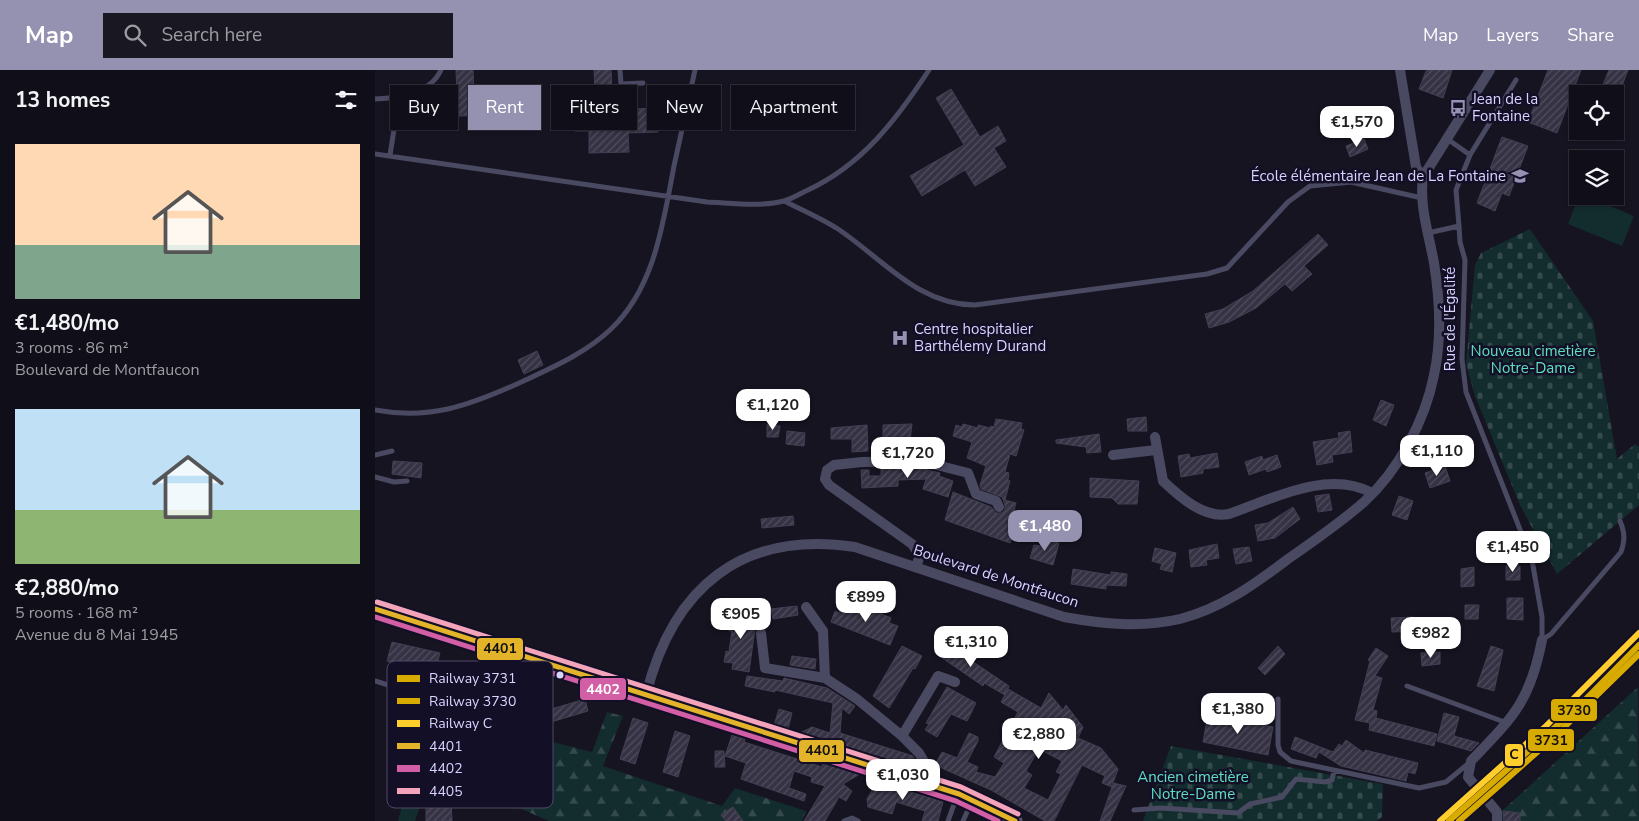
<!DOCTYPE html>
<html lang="en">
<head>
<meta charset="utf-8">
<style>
	:root { --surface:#100f19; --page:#191822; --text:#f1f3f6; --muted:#9c9ca2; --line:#302f38; --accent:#9591b1 }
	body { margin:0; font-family:"Nunito Sans",sans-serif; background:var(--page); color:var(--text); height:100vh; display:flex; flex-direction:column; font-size:19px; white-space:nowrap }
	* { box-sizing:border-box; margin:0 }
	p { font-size:16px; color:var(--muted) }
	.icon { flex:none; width:28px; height:28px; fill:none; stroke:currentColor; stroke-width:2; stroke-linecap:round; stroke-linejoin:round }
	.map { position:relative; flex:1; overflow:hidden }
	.drawer { display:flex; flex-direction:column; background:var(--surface); width:375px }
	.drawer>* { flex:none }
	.hud { position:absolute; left:15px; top:15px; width:475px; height:45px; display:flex; gap:10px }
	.buttons { position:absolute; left:1194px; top:15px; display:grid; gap:10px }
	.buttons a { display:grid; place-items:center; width:55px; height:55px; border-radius:0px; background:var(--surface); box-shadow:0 1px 4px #0004,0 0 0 1px var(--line); font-size:25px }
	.price { position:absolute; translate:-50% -42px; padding:0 11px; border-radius:10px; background:#fff; color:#222; font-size:16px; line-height:32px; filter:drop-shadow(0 1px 2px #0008) }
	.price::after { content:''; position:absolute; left:50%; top:30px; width:15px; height:11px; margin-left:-8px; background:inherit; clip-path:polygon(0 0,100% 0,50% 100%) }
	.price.active { background:var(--accent); color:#fff }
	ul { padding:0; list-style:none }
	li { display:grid; align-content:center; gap:10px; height:265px; padding:0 15px }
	li span { display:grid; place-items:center; height:155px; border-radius:0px; color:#555 }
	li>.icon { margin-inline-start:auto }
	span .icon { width:90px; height:90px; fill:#fffc; stroke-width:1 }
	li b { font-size:21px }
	h2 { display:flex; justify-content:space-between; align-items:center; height:60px; padding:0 15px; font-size:21px }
	.chip { padding:0 18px; border-radius:0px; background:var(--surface); box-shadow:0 1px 4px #0004,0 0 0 1px var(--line); font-size:18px; line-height:45px }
	.chip.active { background:var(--accent); color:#fff }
	header { display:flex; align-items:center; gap:30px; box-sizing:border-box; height:70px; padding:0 25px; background:var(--accent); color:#fff }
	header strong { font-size:24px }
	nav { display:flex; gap:28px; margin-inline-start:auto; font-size:18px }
	.search { width:350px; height:45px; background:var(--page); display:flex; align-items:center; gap:12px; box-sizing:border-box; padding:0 18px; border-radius:0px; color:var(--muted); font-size:19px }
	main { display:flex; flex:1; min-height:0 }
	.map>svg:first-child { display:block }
	.grass { fill:#132c2d }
	.forest { fill:url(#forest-firs) }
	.cemetery { fill:url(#cemetery-stones) }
	.building { fill:url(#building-hatch); stroke:#433f54; fill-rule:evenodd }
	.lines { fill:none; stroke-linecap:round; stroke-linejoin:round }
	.service { stroke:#4a4962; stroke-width:5 }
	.minor { stroke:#4a4962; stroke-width:10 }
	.primary { stroke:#5e5373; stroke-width:15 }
	.bus-1-casing { stroke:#130f26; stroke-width:9 }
	.bus-2-casing { stroke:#130f26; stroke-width:9 }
	.bus-3-casing { stroke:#130f26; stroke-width:9 }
	.bus-1 { stroke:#e3b32a; stroke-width:5 }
	.bus-2 { stroke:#d25fa6; stroke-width:5 }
	.bus-3 { stroke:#f3a4ba; stroke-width:5 }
	.rail-1-casing { stroke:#130f26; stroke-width:10 }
	.rail-2-casing { stroke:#130f26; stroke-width:10 }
	.rail-3-casing { stroke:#130f26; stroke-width:10 }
	.rail-1 { stroke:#d8ab00; stroke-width:6 }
	.rail-2 { stroke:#d8ab00; stroke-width:6 }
	.rail-3 { stroke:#ffcd2c; stroke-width:6 }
	.bus-dot { fill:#d9d4ff; stroke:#130f26; stroke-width:2 }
	.labels { text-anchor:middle; stroke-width:5; stroke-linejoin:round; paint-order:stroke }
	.poi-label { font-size:15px; fill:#d9d4ff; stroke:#130f26; text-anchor:start }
	.street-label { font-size:15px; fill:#d9d4ff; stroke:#130f26 }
	.park-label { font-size:15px; fill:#5fe0c0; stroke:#130f26 }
	.key { fill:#130f26; stroke:#4e4a67; stroke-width:1 }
	.key-label { font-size:14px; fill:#d9d4ff }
	.line-badge { stroke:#130f26; stroke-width:2 }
	.badge-label { font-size:14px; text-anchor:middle; font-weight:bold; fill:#fff }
	.pale-badge-label { font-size:14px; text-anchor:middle; font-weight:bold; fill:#111 }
</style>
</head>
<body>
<header>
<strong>Map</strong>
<div class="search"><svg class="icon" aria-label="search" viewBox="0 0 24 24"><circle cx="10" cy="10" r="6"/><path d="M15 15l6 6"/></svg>Search here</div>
<nav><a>Map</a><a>Layers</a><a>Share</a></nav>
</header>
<main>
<section class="drawer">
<h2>13 homes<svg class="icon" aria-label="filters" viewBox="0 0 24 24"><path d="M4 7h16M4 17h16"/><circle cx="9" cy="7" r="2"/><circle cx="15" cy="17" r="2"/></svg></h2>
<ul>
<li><span style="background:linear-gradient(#ffd9b3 65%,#7fa58c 0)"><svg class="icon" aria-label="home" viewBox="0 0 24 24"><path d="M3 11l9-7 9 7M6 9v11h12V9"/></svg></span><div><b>€1,480/mo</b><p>3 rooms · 86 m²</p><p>Boulevard de Montfaucon</p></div></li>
<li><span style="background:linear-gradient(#bfe0f5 65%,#8fb573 0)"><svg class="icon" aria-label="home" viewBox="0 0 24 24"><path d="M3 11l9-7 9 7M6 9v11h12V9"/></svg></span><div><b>€2,880/mo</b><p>5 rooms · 168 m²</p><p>Avenue du 8 Mai 1945</p></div></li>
</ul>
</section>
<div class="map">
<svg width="1264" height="751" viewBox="0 0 1264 751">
	<defs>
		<pattern id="forest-firs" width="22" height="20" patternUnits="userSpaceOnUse" patternTransform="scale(1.25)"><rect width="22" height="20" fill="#132c2d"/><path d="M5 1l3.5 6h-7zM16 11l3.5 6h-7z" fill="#354a4c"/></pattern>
		<pattern id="cemetery-stones" width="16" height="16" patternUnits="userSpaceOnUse" patternTransform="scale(1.25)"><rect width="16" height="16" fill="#132c2d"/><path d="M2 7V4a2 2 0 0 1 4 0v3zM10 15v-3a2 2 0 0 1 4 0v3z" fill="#354a4c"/></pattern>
		<pattern id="building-hatch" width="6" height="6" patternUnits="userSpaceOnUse" patternTransform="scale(1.25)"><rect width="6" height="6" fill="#343243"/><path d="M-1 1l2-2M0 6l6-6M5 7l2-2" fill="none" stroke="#514f5f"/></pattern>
	</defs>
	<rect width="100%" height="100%" fill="#161421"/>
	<path class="grass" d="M1204,126H1211L1259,146L1247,176L1193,154Z"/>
	<path class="forest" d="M1263,617L1264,751H1126L1127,741Z
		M131,635L146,664L217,682L232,642L248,646L228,696L347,736L360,718L431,741L427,751H174L135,734L53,712L40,751H23L37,701L83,648Z"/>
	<path class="cemetery" d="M1155,159L1218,251L1242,389L1260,374L1264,377V435L1182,504L1145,435L1100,326L1091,294L1100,195L1106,183Z
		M796,676L1008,714L1007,747L1002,751H768Z"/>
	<path class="building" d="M81,0H98L99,24H120V41L107,42L108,45L41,48L40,27L82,24Z
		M219,0H236L238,40L282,38L283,62L253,63L254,82L214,83V61H200L199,43L221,41Z
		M1056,0H1077L1068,28L1044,19L1051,1Z
		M1173,0H1206L1182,63L1153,52Z
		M1234,0H1253L1245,21L1228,15Z
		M576,19L605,67L623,56L631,71L619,78L631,97L600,116L590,100L547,126L535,106L589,75L561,28Z
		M1127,67L1153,76L1134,126L1127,123L1120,141L1102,133Z
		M989,69L993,79L975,87L971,76Z
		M943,164L953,175L929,196L937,204L917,221L910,214L881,238L854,252L834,258L830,244L848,239L878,221Z
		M162,281L168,295L149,304L143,290Z
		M1006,330L1019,335L1011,356L998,350Z
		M771,347L772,361H753L752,349Z
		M621,349L647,353L646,359L649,360L641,386L635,384L630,402L634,403L633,410L635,411L630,430L641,433L638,444L655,450L649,471L637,467L635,473L570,450L578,422L616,437L621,443H627L630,440V434L627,427L606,419L605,415L611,396L592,388L597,372L578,366L581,355L587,357L588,354L603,358V355L615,358L616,356L619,357Z
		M392,354L405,356L403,367H392Z
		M537,354L535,370L508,371V355Z
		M492,355L493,381L477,382V369H456V358Z
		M412,361L430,363L429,376L411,374Z
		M975,361L977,382L957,385L958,392L942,395L938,372L964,368L963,363Z
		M724,364L726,382L712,383L711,377L681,373V370Z
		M842,383L844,397L828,399V403L806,407L803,386L814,384L815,388Z
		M902,385L906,397L892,402L891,399L874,405L870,392L887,386L888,390Z
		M18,391L47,393L46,408L17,404Z
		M1070,396L1075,411L1055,418L1050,403Z
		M545,398L565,403L564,406L578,411L573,427L548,419L551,409L523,410V416L487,418L486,400H494V406H506V399Z
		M715,408L764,411L762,434H743L737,428L715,427Z
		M954,424L957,440L943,442L940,426Z
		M1024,426L1038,431L1032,450L1017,445Z
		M918,437L925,449L900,468L883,471L880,455L893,453Z
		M418,446L419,455L387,458L386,449Z
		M667,468L684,473L678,495L655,488L659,475L665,476Z
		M842,474L844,488L831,490L832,495L816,497L814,480Z
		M874,477L877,491L861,494L858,479Z
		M780,478L801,483L797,502L785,499L787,494L777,491Z
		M1131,496H1145V510H1131Z
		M1099,497V516L1086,517V499Z
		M698,499L736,505V502L752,504L751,516L731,515V519L696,514Z
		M1132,528H1148V550L1132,549Z
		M468,534L478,539L480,534L487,536V535L516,548L514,553L523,556L515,575L456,552L460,541L464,543Z
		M1090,535H1104L1103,549H1090Z
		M422,536L423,545L398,549L396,539Z
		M357,540L382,544L374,602L357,599L358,593L349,592L351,581L354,582L357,561H354Z
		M1039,547L1040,561L1017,562L1016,548Z
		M567,571L634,616L630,625L609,613L608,616L560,583Z
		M17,572L65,583L59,605L12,591Z
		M527,576L547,586L540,599L538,598L514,638L498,626Z
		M903,576L910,584L890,605L883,598Z
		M1116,576L1128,580L1119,621L1102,616Z
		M1001,578L1013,586L1000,606L1007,608L998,640L1002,641L1001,648L1062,664L1059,676L994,660L995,653L980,650L995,591L993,590Z
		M1065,582V594L1047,596L1046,583Z
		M417,586L441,589L440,599L415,595Z
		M372,606L408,611L409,608L413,609L452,618L480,636L474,644L467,638L465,663L538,686L543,698L540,700L425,663L437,657L455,663L458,633L400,620V622L370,616Z
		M572,617L601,633L592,651L576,644L562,667L550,660L554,654L551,653Z
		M633,619L666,638L674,623L688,640L691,635L708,657L703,668L726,678L743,699L738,713L751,716L735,751H725L737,717L727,713L730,706L707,695L679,751H670L616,720L560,695L567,682L582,688L594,663L603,667V671L592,692L603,697L601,702L620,707L629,693L619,687L643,642L626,632ZM664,679L687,691L681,702L686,704L673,730L649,718L657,705L651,701Z
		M210,629L213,641L156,658L153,646Z
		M404,639L417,643L413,659L399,655Z
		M1069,643L1084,647L1079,666L1104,673L1096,681L1062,671Z
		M833,645L898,657L893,685L828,672Z
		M258,648L273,653L260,694L245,689Z
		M300,661L315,666L303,707L288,702Z
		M357,665L370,669L369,672L447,697L449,691L485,704L468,714L477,721L471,731L464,727L450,751H429L450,716L436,712L437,707L419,701L414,718L431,724L429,731L366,709L371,693L350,686Z
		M920,667L958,682L964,674L967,676L971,670L989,683L990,680L1043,693L1040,704L1033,702L1031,711L966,696L944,682L941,688L916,679Z
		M340,681H349L350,697H340Z
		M504,709L512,711V714L568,732L563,751H547L550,741L521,732L517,744L493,737L492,729Z
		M76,730L77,751H51V731Z
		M358,737L368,751H351L346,745Z
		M1128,741L1145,743V751H1129Z"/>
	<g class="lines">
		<path class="service" d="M245,0L246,14L268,13
			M0,29C24,28 55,24 66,0
			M0,84L332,132C356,133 385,137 409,131C417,129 426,123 433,120C487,95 522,49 554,0
			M15,85L24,28
			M1095,85L1141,10
			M409,131C427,140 446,148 463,159C508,189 543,235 600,235L832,204L852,198L913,132L935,116L976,112L1047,128
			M1084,156L1085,172L1090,190L1087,289L1091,322L1157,490L1167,547V570
			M1053,163L1084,156L1081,120L1095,85L1071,68
			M0,340C54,350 93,336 142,314C174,299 210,284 236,259C280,217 288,153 299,96C306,64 313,32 320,0
			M0,385L17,381
			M0,407L19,412L32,411
			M1167,570L1176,564L1246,482C1250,470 1250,463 1245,451
			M0,611L54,628
			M1032,616L1132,653
			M903,629V675L905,682L916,691L1044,718L1071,712L1094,693
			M759,740L786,738L863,743L875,734L907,727L921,709L950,712L957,710L959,701
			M469,751L477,748L483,751
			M573,751L582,726
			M588,751L597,731"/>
		<path class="minor" d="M1025,0L1041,97L1048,107
			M780,367L788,411C805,427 829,449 854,444C897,429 953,399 997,423
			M738,385L781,380
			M541,496L545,486L537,474L454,415L450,409L452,400L459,395L487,392L546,391L593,403L601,424L621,431L624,437
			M431,537L448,561L450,608
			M386,563L390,598L450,608L482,629L527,666
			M271,625C298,517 367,460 480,477L689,547C728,554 766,558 805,549C847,538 880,514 913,489C939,471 965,453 989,432C1023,401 1050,351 1059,305C1067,268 1065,230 1059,193C1054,165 1044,136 1048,107L1115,0
			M546,712L551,695L544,683L527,666L563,606L580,612
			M1122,751V742L1093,707L1096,691C1138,647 1155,632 1167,570"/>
		<path class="primary" d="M0,539L584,724L640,751"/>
		<g class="bus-1-casing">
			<path id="bus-1" d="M0,539L584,724L640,751"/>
		</g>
		<g class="bus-2-casing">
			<path id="bus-2" d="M0,547L581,731L623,751"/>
		</g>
		<g class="bus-3-casing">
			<path id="bus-3" d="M2,532L586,717L643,744"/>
		</g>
		<use href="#bus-1" class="bus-1"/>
		<use href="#bus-2" class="bus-2"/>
		<use href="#bus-3" class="bus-3"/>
		<g class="rail-1-casing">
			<path id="rail-1" d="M1084,751L1177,669L1264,584"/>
		</g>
		<g class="rail-2-casing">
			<path id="rail-2" d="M1074,751L1204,636L1264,575"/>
		</g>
		<g class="rail-3-casing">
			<path id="rail-3" d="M1065,751L1170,657L1264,563"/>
		</g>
		<use href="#rail-1" class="rail-1"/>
		<use href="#rail-2" class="rail-2"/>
		<use href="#rail-3" class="rail-3"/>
	</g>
	<defs>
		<g id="bus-bare" transform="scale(1.35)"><path d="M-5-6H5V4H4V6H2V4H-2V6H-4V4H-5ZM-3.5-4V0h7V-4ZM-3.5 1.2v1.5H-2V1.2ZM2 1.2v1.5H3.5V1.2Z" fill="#9591b1" stroke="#130f26" stroke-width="2.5" paint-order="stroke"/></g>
		<g id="school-bare" transform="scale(1.35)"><path d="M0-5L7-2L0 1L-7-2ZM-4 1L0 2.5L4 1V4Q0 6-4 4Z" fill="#9591b1" stroke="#130f26" stroke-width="2.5" paint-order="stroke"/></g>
		<g id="hospital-bare" transform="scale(1.35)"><path d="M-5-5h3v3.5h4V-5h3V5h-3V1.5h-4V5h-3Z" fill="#9591b1" stroke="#130f26" stroke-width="2.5" paint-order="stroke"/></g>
	</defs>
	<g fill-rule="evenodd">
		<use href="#bus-bare" x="1083" y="38"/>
		<use href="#school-bare" x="1145" y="106"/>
		<use href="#hospital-bare" x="525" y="268"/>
	</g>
	<circle class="bus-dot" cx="185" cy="605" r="4.5"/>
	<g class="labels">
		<g class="poi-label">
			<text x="1097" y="34">Jean de la<tspan x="1097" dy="17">Fontaine</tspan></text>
			<text x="1131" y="111" text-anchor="end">École élémentaire Jean de La Fontaine</text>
			<text x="539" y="264">Centre hospitalier<tspan x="539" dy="17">Barthélemy Durand</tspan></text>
		</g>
		<g class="street-label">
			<text transform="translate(1075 249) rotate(-90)" y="5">Rue de l'Égalité</text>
			<text transform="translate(621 506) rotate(18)" y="5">Boulevard de Montfaucon</text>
		</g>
		<g class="park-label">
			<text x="1158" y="286">Nouveau cimetière<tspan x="1158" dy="17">Notre-Dame</tspan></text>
			<text x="818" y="712">Ancien cimetière<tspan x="818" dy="17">Notre-Dame</tspan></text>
		</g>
	</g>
	<rect x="12" y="591" width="166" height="147" rx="8" class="key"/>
	<rect x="22" y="605" width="23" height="7" fill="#d8ab00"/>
	<rect x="22" y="628" width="23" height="6" fill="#d8ab00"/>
	<rect x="22" y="650" width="23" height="7" fill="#ffcd2c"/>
	<rect x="22" y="673" width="23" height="6" fill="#e3b32a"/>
	<rect x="22" y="695" width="23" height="7" fill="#d25fa6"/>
	<rect x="22" y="718" width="23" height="6" fill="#f3a4ba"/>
	<g class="key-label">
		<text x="54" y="613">Railway 3731</text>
		<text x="54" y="636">Railway 3730</text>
		<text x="54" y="658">Railway C</text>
		<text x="54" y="681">4401</text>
		<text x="54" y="703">4402</text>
		<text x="54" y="726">4405</text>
	</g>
	<g class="line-badge">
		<rect x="101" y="567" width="48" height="24" rx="5" fill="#e3b32a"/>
		<rect x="204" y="607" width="48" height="24" rx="5" fill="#d25fa6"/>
		<rect x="1175" y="628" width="48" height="24" rx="5" fill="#d8ab00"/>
		<rect x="1152" y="658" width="48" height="24" rx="5" fill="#d8ab00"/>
		<rect x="423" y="669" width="47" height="24" rx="5" fill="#e3b32a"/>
		<rect x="1129" y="673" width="20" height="24" rx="5" fill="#ffcd2c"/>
	</g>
	<g class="badge-label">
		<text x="228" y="624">4402</text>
	</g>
	<g class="pale-badge-label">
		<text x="125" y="583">4401</text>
		<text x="1199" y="645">3730</text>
		<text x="1176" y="675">3731</text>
		<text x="447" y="685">4401</text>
		<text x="1139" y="689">C</text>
	</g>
</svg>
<div class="buttons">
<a><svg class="icon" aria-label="locate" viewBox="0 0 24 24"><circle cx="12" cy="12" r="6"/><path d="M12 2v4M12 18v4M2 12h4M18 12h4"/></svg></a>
<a><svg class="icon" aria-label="layers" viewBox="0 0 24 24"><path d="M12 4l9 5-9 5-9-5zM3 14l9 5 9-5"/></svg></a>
</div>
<b class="price" style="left:982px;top:78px">€1,570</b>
<b class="price" style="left:398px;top:361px">€1,120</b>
<b class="price" style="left:1062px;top:407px">€1,110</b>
<b class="price" style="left:533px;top:409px">€1,720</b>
<b class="price active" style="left:670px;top:482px">€1,480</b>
<b class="price" style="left:1138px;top:503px">€1,450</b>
<b class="price" style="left:491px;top:553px">€899</b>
<b class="price" style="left:366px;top:570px">€905</b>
<b class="price" style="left:1056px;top:589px">€982</b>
<b class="price" style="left:596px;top:598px">€1,310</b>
<b class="price" style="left:863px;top:665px">€1,380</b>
<b class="price" style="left:664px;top:690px">€2,880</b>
<b class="price" style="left:528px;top:731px">€1,030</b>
<div class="hud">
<a class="chip">Buy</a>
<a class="chip active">Rent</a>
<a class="chip">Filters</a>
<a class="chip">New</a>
<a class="chip">Apartment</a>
</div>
</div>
</main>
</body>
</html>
